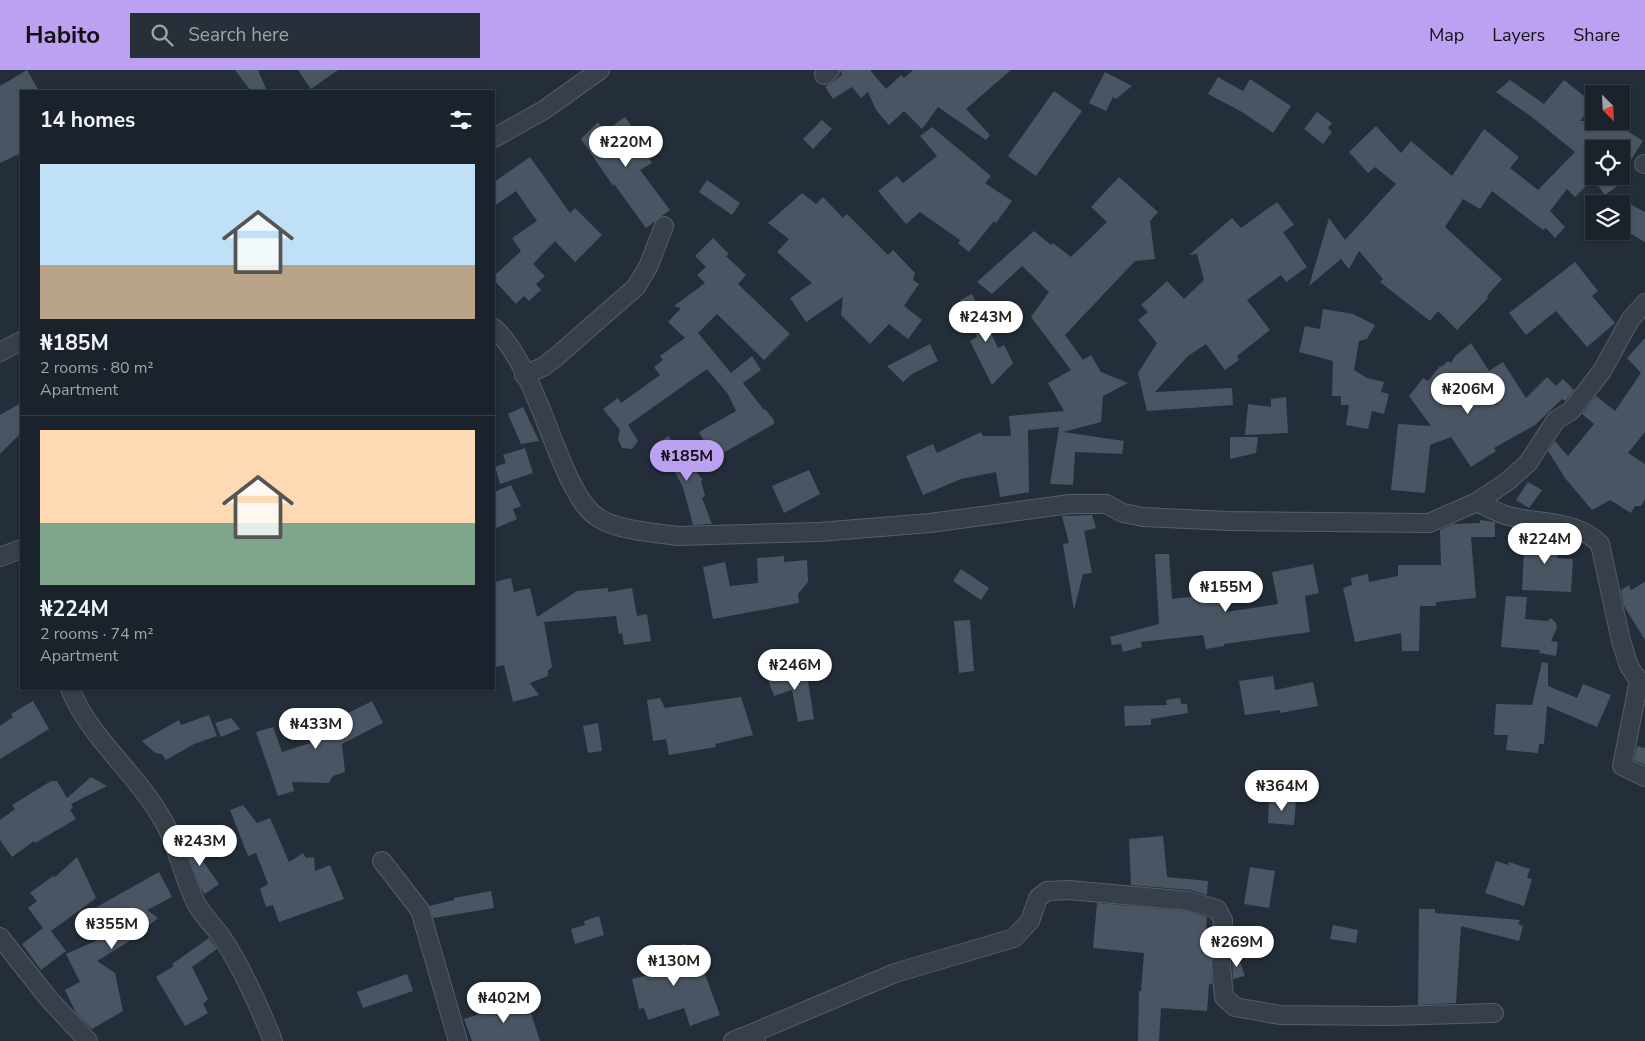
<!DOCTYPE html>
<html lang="en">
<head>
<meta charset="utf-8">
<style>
	:root { --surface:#1a222c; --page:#272f38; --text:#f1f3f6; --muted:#9fa4a9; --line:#383f48; --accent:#bca0f2 }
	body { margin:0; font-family:"Nunito Sans",sans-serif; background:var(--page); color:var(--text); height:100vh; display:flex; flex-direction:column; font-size:19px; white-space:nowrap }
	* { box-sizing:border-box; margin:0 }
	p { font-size:16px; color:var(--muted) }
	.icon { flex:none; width:28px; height:28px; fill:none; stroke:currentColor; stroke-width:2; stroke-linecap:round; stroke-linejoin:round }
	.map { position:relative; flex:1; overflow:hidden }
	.panel { position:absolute; left:20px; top:20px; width:475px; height:600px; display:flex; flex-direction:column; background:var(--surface); border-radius:0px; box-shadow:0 1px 4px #0004,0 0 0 1px var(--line) }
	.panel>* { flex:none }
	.needle { width:32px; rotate:156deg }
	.controls { position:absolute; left:1585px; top:15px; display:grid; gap:10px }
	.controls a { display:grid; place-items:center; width:45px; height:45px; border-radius:0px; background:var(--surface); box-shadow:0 1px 4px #0004,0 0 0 1px var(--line); font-size:25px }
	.price { position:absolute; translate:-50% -42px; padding:0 11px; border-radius:18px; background:#fff; color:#222; font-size:16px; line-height:32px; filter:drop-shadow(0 1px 2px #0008) }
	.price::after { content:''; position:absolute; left:50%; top:30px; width:15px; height:11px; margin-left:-8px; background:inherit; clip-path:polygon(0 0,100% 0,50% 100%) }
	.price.current { background:var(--accent); color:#111 }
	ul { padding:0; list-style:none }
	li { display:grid; align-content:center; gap:10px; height:265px; padding:0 20px }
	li+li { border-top:1px solid var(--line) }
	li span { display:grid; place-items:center; height:155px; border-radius:0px; color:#555 }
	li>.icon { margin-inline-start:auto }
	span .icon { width:90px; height:90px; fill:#fffc; stroke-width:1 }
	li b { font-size:21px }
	h2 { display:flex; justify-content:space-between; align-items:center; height:60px; padding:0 20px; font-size:21px }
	header { display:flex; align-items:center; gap:30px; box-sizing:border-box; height:70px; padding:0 25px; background:var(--accent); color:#111 }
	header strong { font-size:24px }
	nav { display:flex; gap:28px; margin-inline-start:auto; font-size:18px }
	.search { width:350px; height:45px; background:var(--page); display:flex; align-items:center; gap:12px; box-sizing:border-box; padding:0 18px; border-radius:0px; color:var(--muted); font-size:19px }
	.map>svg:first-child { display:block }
	.building { fill:#495563 }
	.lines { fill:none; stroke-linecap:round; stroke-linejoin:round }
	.minor-casing { stroke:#555d68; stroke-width:20 }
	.minor { stroke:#37404a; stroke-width:18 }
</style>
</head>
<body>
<header>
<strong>Habito</strong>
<div class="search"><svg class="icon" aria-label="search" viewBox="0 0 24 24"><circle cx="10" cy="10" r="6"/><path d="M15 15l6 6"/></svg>Search here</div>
<nav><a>Map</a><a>Layers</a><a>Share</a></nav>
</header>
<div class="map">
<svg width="1645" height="971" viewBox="0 0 1645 971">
	<rect width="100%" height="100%" fill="#232e3a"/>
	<path class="building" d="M27,0L39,21H21V83L0,93V16Z
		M235,0H258L267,21H251Z
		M298,0H338L311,19Z
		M840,0H870L886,19L901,5L904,8L913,0H1011L966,39L990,65L986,70L938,37L922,59L904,41L889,55L876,40L868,22L861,28L852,17L833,29L825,17L842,5Z
		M1105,2L1132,16L1116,29L1113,27L1106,41L1089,33Z
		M1218,7L1243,21L1250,9L1291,36L1273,63L1242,42L1208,24Z
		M1510,10L1544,34L1564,10L1594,34L1580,51H1612L1643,71L1621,105V79H1594V106H1631L1605,125L1593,109L1575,127L1567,119L1550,141L1565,157L1555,168L1546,158L1543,160L1492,121L1480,139L1463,129L1445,157L1502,209L1487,226L1488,228L1457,260L1438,241L1430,251L1380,212L1383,209L1359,181L1349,199L1341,189L1309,216L1329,148L1345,170L1396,114L1375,97L1368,103L1349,82L1376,56L1401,83L1411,71L1452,106L1484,59L1519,87L1510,98L1538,120L1575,82L1532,47L1496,22Z
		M1054,21L1082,41L1036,106L1008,86Z
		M1317,42L1332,53L1328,58L1332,62L1323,74L1304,59Z
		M625,47L650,82L646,84L652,93L640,100L670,140L646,158L614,114L613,116L581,69L598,52L604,62Z
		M822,50L832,59L813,79L803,69Z
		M932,57L991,106L985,113L1012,131L996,153L994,151L969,182L958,173L960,170L920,142L906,154L878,121L897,106L903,113L937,86L920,66Z
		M530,87L570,143L575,138L602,165L575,192L555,171L533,194L545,206L536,214L541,220L529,231L524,226L516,234L494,210V206L521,181L512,168L537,151L516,121L494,136V112Z
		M1119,107L1158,142L1150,151L1155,189L1135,191L1065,265L1083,290L1091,285L1101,302L1128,313L1103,326L1101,352L1063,362L1124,371L1122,384L1075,382L1073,415L1050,414L1059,357L1028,360L1029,422L1000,427L996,402L961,409L923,425L906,386L933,374L937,383L981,362L983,366H1011L1009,346L1064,341L1048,313L1071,300L1031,247L1049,222L1022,196L992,224L977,212L1034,161L1051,175L1053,173L1071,187L1107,152L1091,137Z
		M707,110L740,133L732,145L699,122Z
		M802,123L816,134L823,127L843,148L847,144L888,185L893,180L915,203L913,210L919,214L904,236L922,250L908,269L889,254L870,274L841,245L843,227L806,252L790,228L812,213L777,182L789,169L768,153Z
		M1277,132L1294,155L1283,162L1307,197L1286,212L1281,205L1247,230L1270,260L1237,286L1239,290L1225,300L1206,274L1188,286L1155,322L1232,318L1233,335L1147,341L1138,303L1157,273L1138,250L1148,242L1141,235L1167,211L1184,229L1204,210L1197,184L1189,185L1232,148L1241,158Z
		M1628,133L1645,142V172L1621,158V145Z
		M713,168L729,184L726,186L746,205L738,214L790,264L764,290L717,244L698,263L731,303L752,286L761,300L743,313L764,340L765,339L774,350V354L714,388L699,362L736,341L728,324L707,299L628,355L638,371L632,379L622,378L618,369L620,360L603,339L618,328L621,333L660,305L654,297L663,290L660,286L685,268L668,252L681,238L674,236L705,213L697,205L706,197L695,186Z
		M1575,192L1598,221L1592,226L1615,253L1587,277L1556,241L1526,265L1509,243Z
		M972,224L998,278L1004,275L1013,293L992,315L970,271L977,267L960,230Z
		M1323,239L1353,244L1375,255L1367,269L1359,271L1354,300L1367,308L1384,312L1381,322L1389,324L1384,344L1372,341L1368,359L1346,355L1349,335H1341V326H1332L1333,291L1299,282L1305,256L1320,259Z
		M1645,268V362L1628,383L1645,394V429L1641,436H1635L1631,443L1610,430L1592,440L1565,408L1548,381L1555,371L1568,386L1594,354L1582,344L1596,326L1615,341L1641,303L1627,288Z
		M1471,273L1489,301L1503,292L1526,328L1547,307L1556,316L1563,309L1574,320L1565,331L1562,329L1535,355L1494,378L1496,381L1471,397L1451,367L1430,375L1425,423L1391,420L1398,354L1431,356L1409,326L1423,308L1428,311L1440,296L1441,297L1448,291L1451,293L1455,286Z
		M930,274L938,291L912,304L903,312L887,296Z
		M1286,327L1288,363L1245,365L1248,334L1271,337V329Z
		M21,333V363L0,384V345Z
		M523,337L539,371L521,374L508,344Z
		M668,366L703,410L701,411L705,426L702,428L712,454L693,455L683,417L669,391L657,375Z
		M1230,367H1258L1256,383L1230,389Z
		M525,378L533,403L500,414L495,397L506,393L503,385Z
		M809,400L820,424L784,443L772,416Z
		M1528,412L1542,420L1529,438L1516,430Z
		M511,415L521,436L513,439L517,449L494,459V422Z
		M1092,445L1096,458L1084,461L1092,503L1083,504L1074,540L1063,474L1069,473L1062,446Z
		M1480,450L1495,452V467H1471L1476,528L1436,532V536H1420L1419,581H1402L1401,563L1355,572L1343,518L1352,515L1351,508L1368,504L1369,512L1398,506V495H1441L1440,460L1453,454L1480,453Z
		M1525,461L1558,465L1557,488L1573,489L1571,522L1522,520Z
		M1155,484H1169L1172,529L1223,523L1226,542L1278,534L1272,502L1313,494L1319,523L1305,526L1310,562L1224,574V576L1206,579L1203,565L1141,572L1142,577L1123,582L1121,574L1112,575L1110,567L1159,554Z
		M784,486V492L807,490L808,512L798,524L799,533L713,549L703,497L725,492L730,516L758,513L757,488Z
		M961,499L989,518L981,530L953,511Z
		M511,508L514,522L530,518L537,547L577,521L608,518V522L632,518L637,546L647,544L651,571L624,575L622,563L619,564L616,546L544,552L552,597L548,601V606L530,613L539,625L513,632L504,595L496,597L494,588V512Z
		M1645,512V570L1624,536L1621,520L1629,515L1631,520Z
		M1506,526L1527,527L1525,549L1547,551L1551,548L1556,553L1557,558L1551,571L1558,572L1556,586L1539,583L1540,580L1501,577Z
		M970,550L974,601L959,603L954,551Z
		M1542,592L1548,593V616L1577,628L1583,614L1611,625L1597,657L1547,636L1544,674H1539L1538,683L1506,680L1508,665H1494L1496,634L1532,635Z
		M806,598L814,649L798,652L792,620L774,626L767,607Z
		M1273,606L1275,620L1313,612L1318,636L1280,643V640L1245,645L1239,611Z
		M741,627L753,665L715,674L716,677L669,685L666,669L653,671L647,630L660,628L665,638Z
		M1180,628L1181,634H1187L1188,643L1151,649V655L1125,656L1124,636L1167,635L1166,630Z
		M33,631L49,659L0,689V656L13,647L11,644Z
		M372,631L383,653L342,674L345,702L333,706L329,713L292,712L294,721L278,726L256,662L273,657L282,682L314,672L313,661Z
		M209,645L217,666L194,674L166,690L162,684L155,683L142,671L179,650L181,655Z
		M231,648L240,659L221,667L215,653Z
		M598,653L602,681L588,683L583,656Z
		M1637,676L1645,678V695L1634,690Z
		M1303,702L1307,722L1286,726L1282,705Z
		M91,707L107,716L71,734L73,737L70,740L76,749L35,773L34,771L12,787L0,770V750L15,739L12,735L51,711H57L67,728Z
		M1269,729L1296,730L1294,755L1268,753Z
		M243,735L257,753L270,748L289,792L303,783L306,788L314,787L315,801L330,795L344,829L279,852L273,835L266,837L260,819L268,814L256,783L248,786L230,740Z
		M177,754L219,814L205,824L200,817Z
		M1163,766L1167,807L1208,811L1207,825L1190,820L1131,815L1129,769Z
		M77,787L96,828L51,861L66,881L41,900L22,874L43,858L28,838L37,831L30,823L53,806L55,807Z
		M1496,791L1508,795L1509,792L1530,799L1527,808L1532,809L1524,836L1485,823Z
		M1250,797L1275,801L1269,838L1244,834Z
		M159,802L172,827L147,840L158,848L128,872L97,891L115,903L123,941L92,959L76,943L65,920L80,912L66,884L109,865L95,838Z
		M491,821L494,838L433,848L429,836L454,830V828Z
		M1097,833L1187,841L1207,847L1205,872L1211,873L1212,914H1209L1207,941L1161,938L1159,971H1138L1139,921H1141L1144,883L1093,878Z
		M1419,839H1435V843L1520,850L1518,854L1523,856L1519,871L1461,856L1456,933L1418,935Z
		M599,846L604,865L575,874L571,859L585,855L584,851Z
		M1333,855L1358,860L1356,873L1330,869Z
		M209,868L217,879L192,897L208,929L203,934L208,943L185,956L156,907L174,896L172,894Z
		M686,874L689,903L703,899L720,945L690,956L684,938L648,950L644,938L639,939L632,909L648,905L643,885Z
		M1238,886L1245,906L1233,909L1232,888Z
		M407,904L413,921L363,938L357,922Z
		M526,928L540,971H472L464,949Z"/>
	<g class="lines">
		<g class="minor-casing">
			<path id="minor" d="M824,5L830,0
				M494,68L544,40L600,0
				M1644,94H1645
				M494,258C528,288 549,368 570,410C578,425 584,439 600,449C618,460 656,463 677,466L819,462L930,453L1070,434H1106L1123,443L1143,447L1229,451L1429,453L1477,432L1508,411L1528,393L1556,350L1571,341L1602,301L1630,250L1645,233
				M0,282L21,271
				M524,305L543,297L556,287L636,217L648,197L664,156
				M1477,432C1486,436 1496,442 1505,445C1537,455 1574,448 1600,474L1621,571L1629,596L1639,611L1622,696L1645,707
				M0,487L21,479
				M70,619C91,670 138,704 164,752C178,777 183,807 196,833C202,845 213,855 221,866C242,897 259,936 273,971
				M382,791L420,840L458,971
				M0,867L49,929L88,971
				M753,963L895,903L1014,868L1030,851L1038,828L1047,821L1069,820L1189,831L1217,839L1223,850L1221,894L1224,927L1235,937L1280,945L1390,946L1494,943
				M733,971L753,963L756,971"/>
		</g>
		<use href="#minor" class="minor"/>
	</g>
</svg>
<div class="controls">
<a><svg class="needle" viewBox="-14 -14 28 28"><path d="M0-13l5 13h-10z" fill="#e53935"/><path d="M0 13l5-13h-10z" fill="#9fa4a9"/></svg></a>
<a><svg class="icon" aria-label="locate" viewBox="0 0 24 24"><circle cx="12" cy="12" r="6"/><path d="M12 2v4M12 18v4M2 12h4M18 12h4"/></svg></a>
<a><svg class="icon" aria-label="layers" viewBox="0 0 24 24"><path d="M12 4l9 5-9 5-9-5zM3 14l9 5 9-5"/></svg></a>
</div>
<b class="price" style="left:626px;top:98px">₦220M</b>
<b class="price" style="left:986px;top:273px">₦243M</b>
<b class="price" style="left:1468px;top:345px">₦206M</b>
<b class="price current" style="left:687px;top:412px">₦185M</b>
<b class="price" style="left:1545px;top:495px">₦224M</b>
<b class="price" style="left:1226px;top:543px">₦155M</b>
<b class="price" style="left:795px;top:621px">₦246M</b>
<b class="price" style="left:316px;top:680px">₦433M</b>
<b class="price" style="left:1282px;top:742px">₦364M</b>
<b class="price" style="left:200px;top:797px">₦243M</b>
<b class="price" style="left:112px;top:880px">₦355M</b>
<b class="price" style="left:1237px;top:898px">₦269M</b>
<b class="price" style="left:674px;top:917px">₦130M</b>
<b class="price" style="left:504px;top:954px">₦402M</b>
<section class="panel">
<h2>14 homes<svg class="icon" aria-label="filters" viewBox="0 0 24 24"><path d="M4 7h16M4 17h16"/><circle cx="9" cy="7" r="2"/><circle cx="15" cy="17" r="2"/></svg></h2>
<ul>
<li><span style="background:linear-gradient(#bfe0f5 65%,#b9a48a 0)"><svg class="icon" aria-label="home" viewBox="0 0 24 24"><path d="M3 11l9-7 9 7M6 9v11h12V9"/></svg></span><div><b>₦185M</b><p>2 rooms · 80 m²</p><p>Apartment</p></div></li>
<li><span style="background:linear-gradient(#ffd9b3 60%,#7fa58c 0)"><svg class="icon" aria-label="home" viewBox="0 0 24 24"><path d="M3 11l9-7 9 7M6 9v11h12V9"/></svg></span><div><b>₦224M</b><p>2 rooms · 74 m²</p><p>Apartment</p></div></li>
</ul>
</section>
</div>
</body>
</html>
